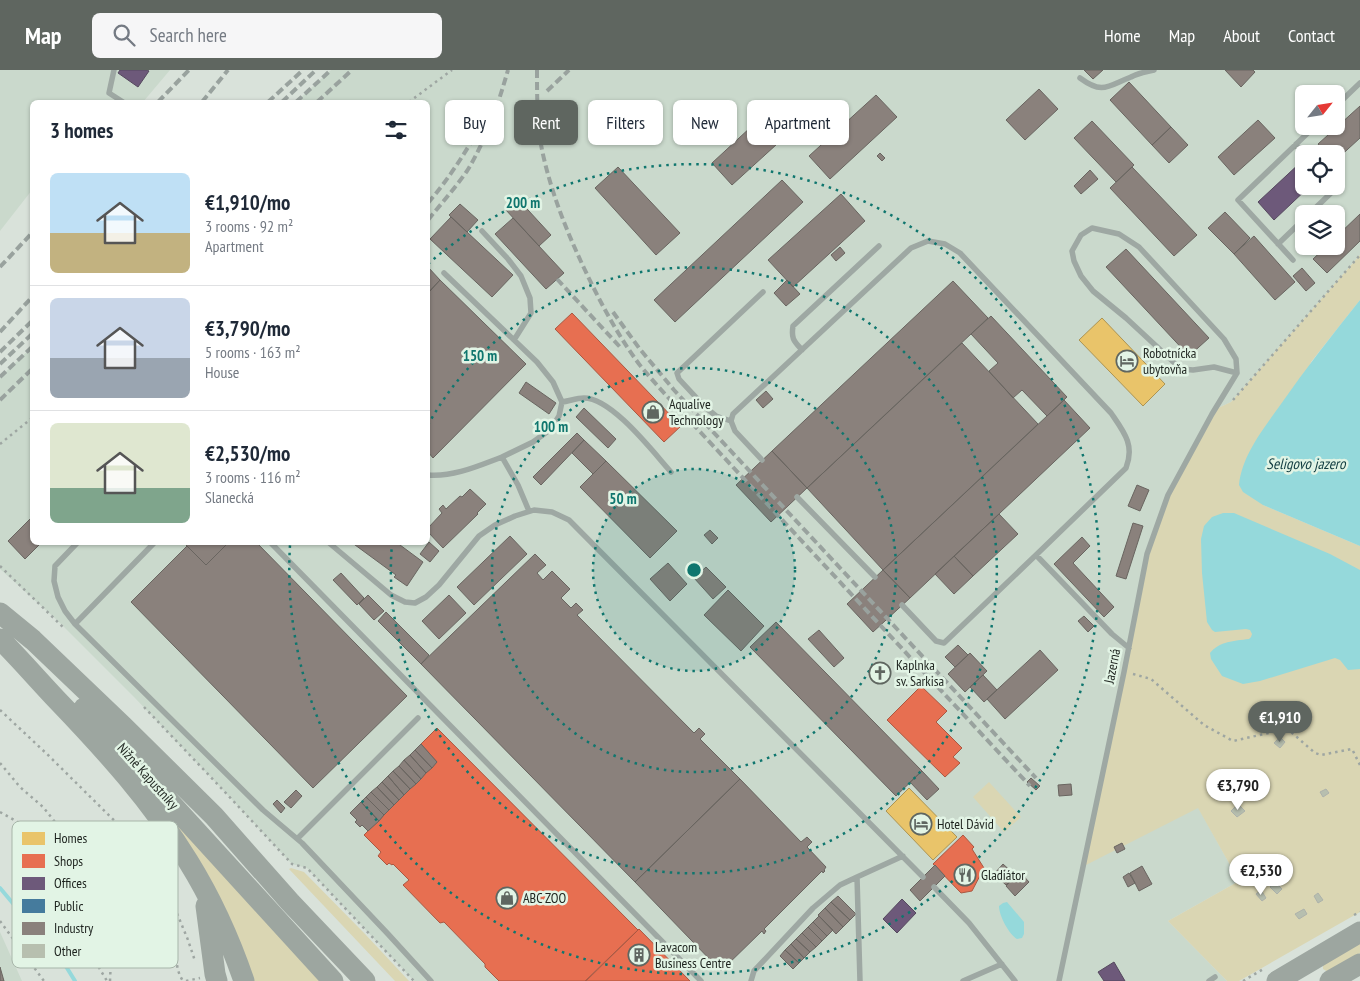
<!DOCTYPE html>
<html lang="en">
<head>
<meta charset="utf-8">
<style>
	:root { --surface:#fff; --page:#f6f6f7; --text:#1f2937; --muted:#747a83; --line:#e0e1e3; --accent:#5f6660 }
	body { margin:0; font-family:"PT Sans Narrow",sans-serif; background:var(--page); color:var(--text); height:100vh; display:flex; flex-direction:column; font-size:19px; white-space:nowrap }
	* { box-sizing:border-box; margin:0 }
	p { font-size:16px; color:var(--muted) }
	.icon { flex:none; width:28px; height:28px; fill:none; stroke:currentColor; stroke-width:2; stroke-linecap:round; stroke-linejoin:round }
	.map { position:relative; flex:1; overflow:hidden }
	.details { position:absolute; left:30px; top:30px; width:400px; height:445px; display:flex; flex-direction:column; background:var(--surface); border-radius:8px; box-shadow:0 1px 4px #0004 }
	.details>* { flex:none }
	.guide { position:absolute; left:445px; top:30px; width:475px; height:45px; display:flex; gap:10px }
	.needle { width:32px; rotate:60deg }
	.tools { position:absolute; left:1295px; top:15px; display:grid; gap:10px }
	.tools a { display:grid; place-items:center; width:50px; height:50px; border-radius:8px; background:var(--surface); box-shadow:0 1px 4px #0004; font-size:25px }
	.price { position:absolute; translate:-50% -42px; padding:0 11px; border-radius:18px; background:#fff; color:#222; font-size:16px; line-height:32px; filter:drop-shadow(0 1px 2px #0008) }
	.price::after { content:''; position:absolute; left:50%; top:30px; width:15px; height:11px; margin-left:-8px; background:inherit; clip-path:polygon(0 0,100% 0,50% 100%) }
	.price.selected { background:var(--accent); color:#fff }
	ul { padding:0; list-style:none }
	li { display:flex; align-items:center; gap:15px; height:125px; padding:0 20px }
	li+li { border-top:1px solid var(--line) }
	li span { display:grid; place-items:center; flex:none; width:140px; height:100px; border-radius:8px; color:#555 }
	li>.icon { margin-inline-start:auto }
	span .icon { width:60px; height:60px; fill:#fffc; stroke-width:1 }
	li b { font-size:21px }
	h2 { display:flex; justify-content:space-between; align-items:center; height:60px; padding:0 20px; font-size:21px }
	.pill { padding:0 18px; border-radius:8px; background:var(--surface); box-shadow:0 1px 4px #0004; font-size:18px; line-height:45px }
	.pill.selected { background:var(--accent); color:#fff }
	header { display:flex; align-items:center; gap:30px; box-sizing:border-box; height:70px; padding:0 25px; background:var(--accent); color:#fff }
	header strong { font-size:24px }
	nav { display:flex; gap:28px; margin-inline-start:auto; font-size:18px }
	.search { width:350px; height:45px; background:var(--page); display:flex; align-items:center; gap:12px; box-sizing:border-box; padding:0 18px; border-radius:8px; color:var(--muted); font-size:19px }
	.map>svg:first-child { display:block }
	.built { fill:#cad9cc; fill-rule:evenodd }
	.green { fill:#dad6b3 }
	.water { fill:#95d9db }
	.homes { fill:#e9c46a; stroke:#ac9453 }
	.shops { fill:#e76f51; stroke:#aa5842 }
	.offices { fill:#6d597a; stroke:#55495e }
	.public { fill:#457b9d; stroke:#396177 }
	.industry { fill:#8a817c; stroke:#696560 }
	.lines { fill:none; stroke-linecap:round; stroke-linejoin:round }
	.stream { stroke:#95d9db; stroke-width:4 }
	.building { fill:#b7bfaf; stroke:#adb2ab }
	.path { stroke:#9ea6a2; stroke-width:2.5; stroke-dasharray:2.5 4; stroke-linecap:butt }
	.lane { stroke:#9ea8a3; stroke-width:5.5 }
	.highway { stroke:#9da6a0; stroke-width:21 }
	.rail { stroke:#99a29e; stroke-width:4; stroke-dasharray:8 4; stroke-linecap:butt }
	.ring { fill:none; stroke:#0f766e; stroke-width:2.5; stroke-dasharray:2.5 5 }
	.labels { text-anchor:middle; stroke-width:5; stroke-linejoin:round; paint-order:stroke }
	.poi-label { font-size:14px; fill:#1d231e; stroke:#e2f4e5; text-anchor:start }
	.street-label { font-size:14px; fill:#1d231e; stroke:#e2f4e5 }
	.water-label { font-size:15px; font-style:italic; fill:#103c40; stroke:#e2f4e5 }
	.key { fill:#e2f4e5; stroke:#a7b5a9; stroke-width:1 }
	.key-label { font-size:14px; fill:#1d231e }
	.centre { fill:#0f766e; stroke:#e2f4e5; stroke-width:2.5 }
	.ring-label { font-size:15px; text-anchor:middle; font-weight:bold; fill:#0f766e; stroke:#e2f4e5; stroke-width:5; stroke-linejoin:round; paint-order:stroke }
</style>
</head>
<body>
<header>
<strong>Map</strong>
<div class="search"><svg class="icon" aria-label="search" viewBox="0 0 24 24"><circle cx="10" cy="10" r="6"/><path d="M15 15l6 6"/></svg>Search here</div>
<nav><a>Home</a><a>Map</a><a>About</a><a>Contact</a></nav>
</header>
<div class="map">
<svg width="1360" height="911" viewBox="0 0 1360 911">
	<rect width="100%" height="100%" fill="#d9e2da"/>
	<path class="built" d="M0,0H170L143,32H106L103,30L101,32H32V120L0,161Z
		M331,0H1360V185L1231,332L1214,340L1084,795L1198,737L1239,811L1168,851L1227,911H414L307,798L292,794L224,721L135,628L58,551L0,499V307L32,277V472H428V32H296ZM1304,24H1336V56H1304ZM1304,84H1336V116H1304ZM1304,144H1336V176H1304Z
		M0,862L22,911H0Z"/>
	<path class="green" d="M1360,185V230L1311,292L1263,435L1360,476V842L1239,911H1227L1168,851L1239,811L1198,738L1084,796L1147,484L1167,428L1214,340L1231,332Z
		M989,712L1021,747L1004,762L973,727Z
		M168,744L321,911H253Z
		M291,798L304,802L365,864L409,911H395L289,799Z
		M1360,872V883L1331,900L1328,902L1323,899V895Z"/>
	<path class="water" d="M1360,230V476L1263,435L1243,422L1239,415C1242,385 1264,358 1281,334C1306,298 1333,264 1360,230Z
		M1223,443H1234L1330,484L1360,500V599L1348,600L1340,590L1335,588L1260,611L1243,614L1222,606L1211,589L1210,583C1220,571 1234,571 1249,569L1251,567L1252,564L1250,560L1246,559L1215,562L1212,560L1207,552L1202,503L1201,469L1204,456L1212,447Z
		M1007,832L1024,852V864L1022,868L1017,869C1009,864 999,846 999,836L1003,833Z"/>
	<path class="homes" d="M1102,248L1165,314L1143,336L1079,270Z
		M909,718L957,767L933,790L886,741Z"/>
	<path class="shops" d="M572,243L681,356L664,372L555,259Z
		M921,616L947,641L936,652L962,678L953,687L960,693L945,707L887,650Z
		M437,658L638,860L585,911H499L485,897V894L444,852L440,853L403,815L409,810L393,794L392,795L389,793L387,795L378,786L381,782L364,765L437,692L421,674Z
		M963,765L974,777L972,779L984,798L972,821L961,823L933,794Z
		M639,859L690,911H586Z"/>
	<path class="offices" d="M120,0H147L149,1L138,17L118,3Z
		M1301,92L1304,95V116H1310L1274,150L1258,132Z
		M902,829L916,843L897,863L883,849Z
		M1114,892L1125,911H1104L1098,902Z"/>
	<path class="public" d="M887,597L888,607L873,609L872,599Z"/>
	<path class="industry" d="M1084,0H1103L1093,9Z
		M1225,0H1253L1255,2L1241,17Z
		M1129,12L1171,57L1152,75L1110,30Z
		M1039,19L1058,39L1025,70L1006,50Z
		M876,25L897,47L830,109L809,86Z
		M778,32L799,54L732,115L712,93Z
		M1360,36V68L1336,90V84H1326L1318,74Z
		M1258,50L1275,68L1234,105L1218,87Z
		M1092,51L1134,95L1116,112L1074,68Z
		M1171,57L1188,75L1169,93L1152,75Z
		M880,83L885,88L882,91L877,86Z
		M618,97L680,163L656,185L595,118Z
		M1132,97L1197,165L1174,186L1110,118Z
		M1090,100L1098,109L1081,124L1074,116Z
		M782,110L803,132L675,252L654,230Z
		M841,124L865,151L793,217L768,190Z
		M517,128L551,165L539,176L505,139Z
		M460,134L478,150L467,162L449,145Z
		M1225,142L1250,168L1234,184L1208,158Z
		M1360,144V171L1327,203L1313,189L1327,176H1336V167Z
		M451,147L513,205L492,227L430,169Z
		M513,148L564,203L546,219L495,164Z
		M1254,166L1295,212L1275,230L1234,184Z
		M840,177L845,183L836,191L831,185Z
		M1126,179L1209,268L1189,286L1106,197Z
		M428,197L440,210L428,223Z
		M1302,198L1315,213L1306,221L1293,206Z
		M440,210L526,294L433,388L428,382V223Z
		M787,210L800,224L786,236L774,223Z
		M953,211L988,248L807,418L772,381Z
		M991,246L1067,327L1047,346L1022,320L1013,328L989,301L998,293L971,264Z
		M962,273L1038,354L883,500L807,418Z
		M526,312L556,333L549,344L519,323Z
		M766,321L773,329L763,338L756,330Z
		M1064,330L1090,358L910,528L883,500Z
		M584,338L616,369L608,378L576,347Z
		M577,363L584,370L541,415L533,407Z
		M584,370L606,391L593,404L572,383Z
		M772,381L807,418L771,452L736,415Z
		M606,391L677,461L650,488L580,417Z
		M1137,415L1149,420L1140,441L1128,436Z
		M470,419L486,434L477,443L478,444L443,478L428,462V458L442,443L439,439L443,435L446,439L460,426L462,427Z
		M999,444L1018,464L973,506L954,486Z
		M32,447V472H42L25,489L8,471Z
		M1133,453L1143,456L1126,509L1116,506Z
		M710,460L718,468L712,474L704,465Z
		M510,466L527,484L474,535L457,517Z
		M1082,467L1090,476L1073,493L1114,537L1104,547L1054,494Z
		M183,472H229L206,495Z
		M229,472H256L407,626L313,718L131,532L187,476L206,495Z
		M351,472H396L423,492L407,516L394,507L396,505Z
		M429,472L439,481L430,492L420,484Z
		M535,484L546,495L537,503L543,510L552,501L570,519L561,528L571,538L576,533L583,540L577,545L694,663L699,658L705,664L700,669L740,709L635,812L421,594Z
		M954,486L973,506L954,524L935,504Z
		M668,493L687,514L670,531L650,509Z
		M706,497L726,517L713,529L694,508Z
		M883,500L910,528L873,562L847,534Z
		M341,503L364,528L357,535L333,510Z
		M728,520L764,556L741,581L704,545Z
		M368,525L384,541L374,550L359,534Z
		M449,525L466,543L439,569L422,551Z
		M386,542L429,585L421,594L378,551Z
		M1084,546L1094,556L1088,562L1078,551Z
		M776,552L922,701L896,726L750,577Z
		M819,560L844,588L834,597L808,569Z
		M958,575L968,585L955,597L945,587Z
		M1040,580L1058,600L1005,649L987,629Z
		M970,583L987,601L965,622L948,604Z
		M983,605L997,620L984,632L970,617Z
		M421,674L437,692L432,698L415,680Z
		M415,680L432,698L426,703L410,685Z
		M410,685L426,703L421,709L404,690Z
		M404,690L421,709L416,714L399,696Z
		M399,696L416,714L410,719L393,701Z
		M393,701L410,719L404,725L388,706Z
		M922,701L939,719L927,730L910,712Z
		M388,706L404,725L399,730L382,712Z
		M1031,708L1040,716L1036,720L1027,712Z
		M740,709L801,772L807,767L812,772L807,777L826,797L824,800L825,801L823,803L822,801L764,859L766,861L764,864L762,861L722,900H720L635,812Z
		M382,712L399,730L394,735L377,717Z
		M1071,714L1072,725L1059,726L1058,715Z
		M377,717L394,735L389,740L371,722Z
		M296,720L302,726L291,738L284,732Z
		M371,722L389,740L384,745L366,727Z
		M366,727L384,745L379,751L361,732Z
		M277,730L285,738L281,743L273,734Z
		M361,732L379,751L368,761L362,755L360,757L355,752L357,750L350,743Z
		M1122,773L1125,779L1117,783L1114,777Z
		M1003,794L1014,804L1008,810L1010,811L1006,815L994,804Z
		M935,795L945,806L920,831L910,820Z
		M1142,796L1152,814L1139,821L1130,803Z
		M1020,802L1029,812L1015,826L1006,816Z
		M1129,803L1135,813L1128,817L1123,807Z
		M838,826L856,844L850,850L831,832Z
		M831,832L850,850L843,857L825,838Z
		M825,838L843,857L836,864L818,845Z
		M819,846L833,860L827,866L813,852Z
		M813,852L827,866L822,871L808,857Z
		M808,857L822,871L816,877L802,863Z
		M802,863L816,877L810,882L796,869Z
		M796,869L810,882L804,888L791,874Z
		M791,874L804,888L799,893L785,880Z
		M785,880L799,893L793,899L780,886Z
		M0,897L4,911H0Z"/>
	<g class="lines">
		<path class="stream" d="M0,818L67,898L75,911"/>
	</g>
	<path class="building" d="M1280,667L1285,672L1280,678L1274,673Z
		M1326,719L1329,723L1323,727L1320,722Z
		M1238,734L1245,741L1237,747L1231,741Z
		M1275,812L1282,819L1277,824L1270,817Z
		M1261,820L1266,828L1262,831L1256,824Z
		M1318,823L1323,830L1318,833L1314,826Z
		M1304,839L1307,844L1299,849L1295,844Z"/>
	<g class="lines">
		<path class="path" d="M409,32L452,0
			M1233,330L1360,185
			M0,374L32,348
			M0,496L65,559
			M1133,604L1151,609L1204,655L1233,671L1282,660L1291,662L1315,683L1321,685L1352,679L1360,695
			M144,637L224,721L292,794L307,798L414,911
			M0,640L48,685L145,781L156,795L164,812L188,870L195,891
			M0,693L20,717L43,737L55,752L87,809L92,825L78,858
			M0,742L44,767L55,777L62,790L66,829L83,871L107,911
			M55,777L72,782L101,810L112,818
			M1354,845L1360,842
			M0,851L44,911
			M110,911L111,889L92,825C99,820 104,816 113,819C125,822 133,836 142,843C146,845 150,845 153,847C162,850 169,855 174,863C181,876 171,893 183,911
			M186,911L200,908
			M1243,911L1265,898"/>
		<path class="lane" d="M114,0L109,23L123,32
			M1080,8C1103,25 1108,16 1131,7C1138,3 1146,2 1154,0
			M1336,36L1360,13
			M1296,74L1305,84
			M1309,144L1331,123L1329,116
			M1092,158L1119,164L1139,177L1224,269L1236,289L1237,303L1214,297L1193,300L1181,299L1126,248L1093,221L1081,206L1074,191L1072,181L1081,165Z
			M482,161L508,189L521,206L530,228L531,243L514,270
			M1278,174L1304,149
			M1293,190L1238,130L1315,56
			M444,203L537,292L553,312L562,332L559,346L551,359L533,372L502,387
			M802,280C794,271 791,269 793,256L879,176
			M562,332C569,331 577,328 584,328C612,328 653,382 671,402
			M731,351L716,346L705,337L679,309L677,303L763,222
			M762,390L735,361L731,351L733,344L911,178L928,171L945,174L960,183L1111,343C1124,362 1135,375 1126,398L1036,485L1112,564L1129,578
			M428,405C454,407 478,396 502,387L518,415L529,441
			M797,427L875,507
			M78,472L55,496L54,511L58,527L65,541L75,554L263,740L302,773L388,864L431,911
			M270,472L701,911
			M328,472L391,525L405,532L415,533L426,527L439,515L479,466L495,455L515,446L534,440L552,442L569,450L923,807
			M902,535L936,571L944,573L1036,485
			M75,554L155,472
			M298,768L418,648
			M934,817L969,853L1015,911
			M751,911L754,901L813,838L840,815L857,807
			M860,911L857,807L903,786
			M963,911L1002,894
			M1059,911L1124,602L1147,484L1168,425L1212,344L1237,303
			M1209,911L1215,907"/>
		<path class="highway" d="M0,543L33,570L123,656L214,746L290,832L365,911
			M0,569C20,589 38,610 57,630C105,680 152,732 188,791C211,828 230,870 244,911
			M84,638L333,911
			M206,836L215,904L217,911
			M1277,911L1360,862
			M1330,911L1360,894"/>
		<path class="rail" d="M537,0C537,27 537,54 542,80C551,122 566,160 584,198C600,232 617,264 639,294C651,309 664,323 677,337L1030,716
			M547,21L569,0
			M158,32L189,0
			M202,32L228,0
			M268,32L303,0
			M282,32L316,0
			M296,32L331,0
			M317,32L352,0
			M428,133C452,105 471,74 488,42
			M428,150C441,134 455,118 467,101C486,70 498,35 508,0
			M0,197L32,163
			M557,209L620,277
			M613,242L639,278L674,320L1036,708
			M0,262L32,227
			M0,282L32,251
			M0,294L32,264
			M0,307L32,277
			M0,330L32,299"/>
	</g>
	<circle cx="694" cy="500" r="101" fill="#0f766e" fill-opacity=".12"/>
	<g class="ring">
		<circle cx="694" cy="500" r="101"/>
		<circle cx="694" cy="500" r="202"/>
		<path d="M428 355A303 303 0 1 1 392 474"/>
		<path d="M428 194A405 405 0 1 1 290 475"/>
	</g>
	<defs>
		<g id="hotel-ring" transform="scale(1.125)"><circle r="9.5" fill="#e2f4e5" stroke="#5f6660" stroke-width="1.5"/><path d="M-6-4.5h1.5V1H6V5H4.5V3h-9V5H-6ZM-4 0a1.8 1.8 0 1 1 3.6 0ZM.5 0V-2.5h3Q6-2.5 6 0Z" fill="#5f6660"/></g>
		<g id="shop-ring" transform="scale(1.125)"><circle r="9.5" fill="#e2f4e5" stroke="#5f6660" stroke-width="1.5"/><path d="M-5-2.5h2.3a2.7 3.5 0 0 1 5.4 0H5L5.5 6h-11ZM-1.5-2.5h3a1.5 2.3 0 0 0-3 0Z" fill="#5f6660"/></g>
		<g id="church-ring" transform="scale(1.125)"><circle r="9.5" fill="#e2f4e5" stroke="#5f6660" stroke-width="1.5"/><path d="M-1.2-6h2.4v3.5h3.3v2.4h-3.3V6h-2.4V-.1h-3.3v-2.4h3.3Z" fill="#5f6660"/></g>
		<g id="restaurant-ring" transform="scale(1.125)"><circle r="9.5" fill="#e2f4e5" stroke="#5f6660" stroke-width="1.5"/><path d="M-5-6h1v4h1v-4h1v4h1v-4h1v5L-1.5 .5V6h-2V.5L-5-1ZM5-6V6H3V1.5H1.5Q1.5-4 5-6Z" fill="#5f6660"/></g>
		<g id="building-ring" transform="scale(1.125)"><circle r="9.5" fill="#e2f4e5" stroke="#5f6660" stroke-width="1.5"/><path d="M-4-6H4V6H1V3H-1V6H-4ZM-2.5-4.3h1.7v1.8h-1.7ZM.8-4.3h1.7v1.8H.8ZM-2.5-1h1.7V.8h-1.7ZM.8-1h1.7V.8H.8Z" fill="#5f6660"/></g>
	</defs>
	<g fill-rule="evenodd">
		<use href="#hotel-ring" x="1127" y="291"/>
		<use href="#shop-ring" x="653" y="342"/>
		<use href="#church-ring" x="880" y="603"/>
		<use href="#hotel-ring" x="921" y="754"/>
		<use href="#restaurant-ring" x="965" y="805"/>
		<use href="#shop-ring" x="507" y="828"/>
		<use href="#building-ring" x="639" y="885"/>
	</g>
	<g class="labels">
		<g class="poi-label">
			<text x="1143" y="288">Robotnícka<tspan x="1143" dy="16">ubytovňa</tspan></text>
			<text x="669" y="339">Aqualive<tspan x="669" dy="16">Technology</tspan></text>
			<text x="896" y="600">Kaplnka<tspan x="896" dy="16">sv. Sarkisa</tspan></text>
			<text x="937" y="759">Hotel Dávid</text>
			<text x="981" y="810">Gladiátor</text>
			<text x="523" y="833">ABC ZOO</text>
			<text x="655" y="882">Lavacom<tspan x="655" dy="16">Business Centre</tspan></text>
		</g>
		<g class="street-label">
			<text transform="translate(1112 596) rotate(-79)" y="5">Jazerná</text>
			<text transform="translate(148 706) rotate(48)" y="5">Nižné Kapustníky</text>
		</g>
		<g class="water-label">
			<text x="1306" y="399">Seligovo jazero</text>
		</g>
	</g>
	<rect x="12" y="751" width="166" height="147" rx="8" class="key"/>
	<rect x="22" y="762" width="23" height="13" fill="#e9c46a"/>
	<rect x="22" y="784" width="23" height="14" fill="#e76f51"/>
	<rect x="22" y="807" width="23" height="13" fill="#6d597a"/>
	<rect x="22" y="829" width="23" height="14" fill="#457b9d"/>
	<rect x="22" y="852" width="23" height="13" fill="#8a817c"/>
	<rect x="22" y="874" width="23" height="14" fill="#b7bfaf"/>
	<g class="key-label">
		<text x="54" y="773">Homes</text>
		<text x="54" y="796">Shops</text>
		<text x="54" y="818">Offices</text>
		<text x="54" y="841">Public</text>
		<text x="54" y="863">Industry</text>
		<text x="54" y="886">Other</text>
	</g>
	<circle cx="694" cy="500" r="8" class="centre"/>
	<g class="ring-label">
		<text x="523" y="138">200 m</text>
		<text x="480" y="291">150 m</text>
		<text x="551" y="362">100 m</text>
		<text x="623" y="434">50 m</text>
	</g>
</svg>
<div class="tools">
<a><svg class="needle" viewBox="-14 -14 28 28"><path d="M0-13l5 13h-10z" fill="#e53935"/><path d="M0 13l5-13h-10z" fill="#747a83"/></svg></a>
<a><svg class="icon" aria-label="locate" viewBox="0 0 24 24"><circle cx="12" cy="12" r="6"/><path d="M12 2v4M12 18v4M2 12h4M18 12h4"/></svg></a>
<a><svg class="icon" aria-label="layers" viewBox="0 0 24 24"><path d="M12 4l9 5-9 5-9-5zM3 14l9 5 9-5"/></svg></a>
</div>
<b class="price selected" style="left:1280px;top:673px">€1,910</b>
<b class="price" style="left:1238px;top:741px">€3,790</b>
<b class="price" style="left:1261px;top:826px">€2,530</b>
<div class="guide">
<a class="pill">Buy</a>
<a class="pill selected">Rent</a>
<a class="pill">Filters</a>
<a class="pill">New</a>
<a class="pill">Apartment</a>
</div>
<section class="details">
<h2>3 homes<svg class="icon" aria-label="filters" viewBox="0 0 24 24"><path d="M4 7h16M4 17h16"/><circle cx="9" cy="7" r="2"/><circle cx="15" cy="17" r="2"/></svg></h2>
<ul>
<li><span style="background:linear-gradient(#bfe0f5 60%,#c2b280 0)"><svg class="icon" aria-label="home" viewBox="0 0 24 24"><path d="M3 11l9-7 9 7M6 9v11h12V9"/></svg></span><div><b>€1,910/mo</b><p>3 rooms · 92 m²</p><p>Apartment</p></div></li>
<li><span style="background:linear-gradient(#c9d6e8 60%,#9aa5b1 0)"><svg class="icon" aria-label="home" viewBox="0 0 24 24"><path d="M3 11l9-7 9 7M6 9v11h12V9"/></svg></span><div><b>€3,790/mo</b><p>5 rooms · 163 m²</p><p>House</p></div></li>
<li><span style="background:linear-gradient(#dfe7d0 65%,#7fa58c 0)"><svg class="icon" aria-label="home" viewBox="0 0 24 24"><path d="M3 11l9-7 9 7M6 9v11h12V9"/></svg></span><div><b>€2,530/mo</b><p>3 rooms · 116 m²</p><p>Slanecká</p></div></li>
</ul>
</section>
</div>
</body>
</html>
